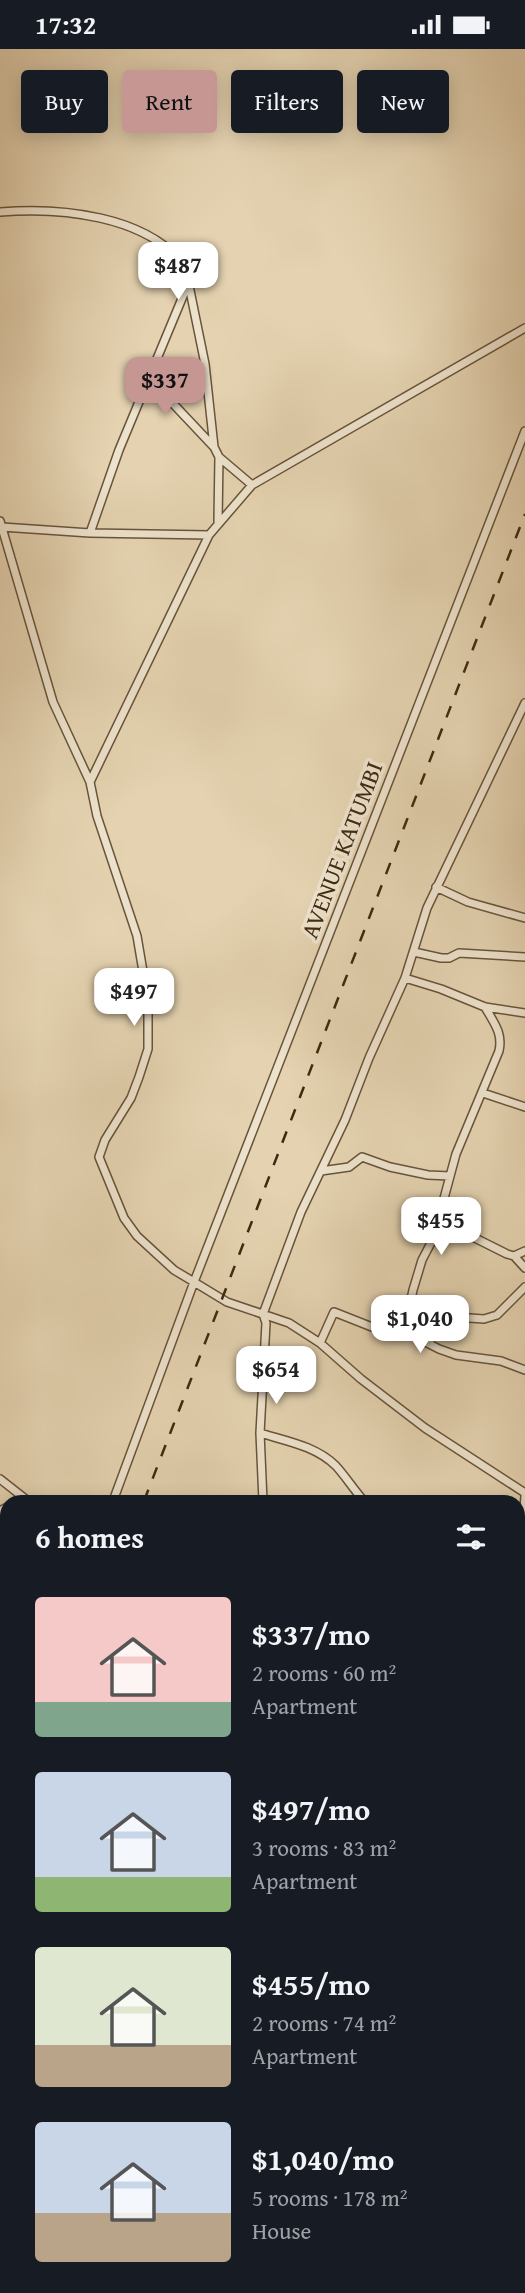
<!DOCTYPE html>
<html lang="en">
<head>
<meta charset="utf-8">
<style>
	:root { --surface:#171b24; --page:#242831; --text:#f1f3f6; --muted:#9ea1a6; --accent:#c59692 }
	body { margin:0; font-family:"Gentium Book Plus",serif; background:var(--page); color:var(--text); height:100vh; display:flex; flex-direction:column; font-size:26px; white-space:nowrap }
	* { box-sizing:border-box; margin:0 }
	p { font-size:23px; color:var(--muted) }
	.icon { flex:none; width:38px; height:38px; fill:none; stroke:currentColor; stroke-width:2; stroke-linecap:round; stroke-linejoin:round }
	.map { position:relative; flex:1; overflow:hidden }
	.panel { position:absolute; left:0px; top:1446px; width:525px; height:800px; display:flex; flex-direction:column; background:var(--surface); border-radius:21px 21px 0 0; box-shadow:0 4px 18px #0003 }
	.panel>* { flex:none }
	.banner { position:absolute; left:21px; top:21px; width:483px; height:63px; display:flex; gap:14px }
	.price { position:absolute; translate:-50% -60px; padding:0 16px; border-radius:14px; background:#fff; color:#222; font-size:23px; line-height:46px; filter:drop-shadow(0 2px 4px #0008) }
	.price::after { content:''; position:absolute; left:50%; top:42px; width:21px; height:16px; margin-left:-10px; background:inherit; clip-path:polygon(0 0,100% 0,50% 100%) }
	.price.selected { background:var(--accent); color:#111 }
	ul { padding:0; list-style:none }
	li { display:flex; align-items:center; gap:21px; height:175px; padding:0 35px }
	li span { display:grid; place-items:center; flex:none; width:196px; height:140px; border-radius:7px; color:#555 }
	li>.icon { margin-inline-start:auto }
	span .icon { width:84px; height:84px; fill:#fffc; stroke-width:1 }
	li b { font-size:30px }
	h2 { display:flex; justify-content:space-between; align-items:center; height:84px; padding:0 35px; font-size:30px }
	.tag { padding:0 24px; border-radius:7px; background:var(--surface); box-shadow:0 4px 18px #0003; font-size:24px; line-height:63px }
	.tag.selected { background:var(--accent); color:#111 }
	.status { display:flex; justify-content:space-between; align-items:center; height:49px; padding:0 35px; background:var(--surface); direction:ltr }
	.status svg { height:19px; fill:currentColor }
	.map>svg:first-child { display:block }
	.lines { fill:none; stroke-linecap:round; stroke-linejoin:round }
	.street-casing { stroke:#68543a; stroke-width:10 }
	.street { stroke:#ede2cc; stroke-width:7 }
	.rail { stroke:#3e2a12; stroke-width:2.5; stroke-dasharray:12 12; stroke-linecap:butt }
	.labels { text-anchor:middle; stroke-width:7; stroke-linejoin:round; paint-order:stroke }
	.street-label { font-size:24px; fill:#3e2a12; stroke:#ede2cc }
</style>
</head>
<body>
<div class="status"><b>17:32</b><svg viewBox="0 0 49 12"><path d="M0 12V9h3v3zM5 12V6h3v6zM10 12V3h3v9zM15 12V0h3v12zM26 1h20v11H26zM47 4h2v5h-2z"/></svg></div>
<div class="map">
<svg width="525" height="2244" viewBox="0 0 525 2244">
	<rect width="100%" height="100%" fill="#e4d2b0"/>
	<filter id="stains"><feTurbulence type="fractalNoise" baseFrequency=".00286" numOctaves="4"/><feColorMatrix values="0 0 0 0 .2 0 0 0 0 .09 0 0 0 0 .02 0 0 0 .5 -.17"/></filter>
	<radialGradient id="worn" r=".72"><stop offset=".6" stop-color="#630" stop-opacity="0"/><stop offset="1" stop-color="#630" stop-opacity=".3"/></radialGradient>
	<g class="lines">
		<g class="street-casing">
			<path id="street" d="M0,163C59,158 146,166 185,217L205,315L214,398L219,408L252,436
				M155,319L157,334L163,344L213,397
				M525,382L194,1233L227,1253L289,1274L320,1294L361,1330L425,1379L525,1444
				M0,472L53,653L90,733L97,767L137,887L148,952V1000L139,1028L131,1049L105,1091L99,1108L124,1169L137,1187L174,1221L194,1233L113,1452
				M218,473L219,408
				M2,478L90,484L209,486
				M90,484L119,401L188,235
				M90,733L209,486L252,436L525,279
				M436,838L468,853L525,869
				M414,903L441,909H449L459,904L525,908
				M405,929L441,940L485,958L525,964
				M483,1044L525,1058
				M321,1122L349,1118L362,1108L390,1118L428,1126L450,1127
				M439,1171L507,1205L514,1207L525,1202
				M514,1207L525,1219
				M404,1282L413,1241L422,1211L433,1190L456,1105L499,1002C503,984 494,974 485,958
				M320,1294L334,1263L372,1278L404,1282L439,1300L456,1306L501,1312L525,1321
				M429,1295L440,1267L484,1270L497,1266L525,1238
				M260,1384C286,1392 316,1397 336,1417C346,1428 354,1441 364,1452
				M0,1430L28,1452
				M263,1452L260,1384L266,1274L263,1265L301,1163L345,1071L369,1009L405,929L427,859L525,654
				M0,1462L7,1458
				M518,1493L523,1473L525,1447
				M518,1534L525,1537
				M0,1552L7,1555
				M518,1644L525,1650
				M0,1659L7,1661
				M0,1701L7,1690
				M518,1738L525,1728
				M518,1800L525,1810
				M0,1806L7,1804
				M0,1887L7,1892
				M0,1999L7,2004
				M518,2075L525,2066
				M0,2109L7,2097
				M0,2113L7,2120
				M518,2130L525,2135
				M0,2173L7,2165
				M518,2189L525,2187
				M0,2192L7,2200
				M59,2238L65,2244
				M409,2238L414,2244
				M23,2244L30,2238
				M167,2244L169,2238
				M449,2244L457,2238"/>
		</g>
		<use href="#street" class="street"/>
		<path class="rail" d="M144,1452L525,465
			M0,1756L7,1745"/>
	</g>
	<g class="labels">
		<g class="street-label">
			<text transform="translate(342 801) rotate(-69)" y="8">AVENUE KATUMBI</text>
		</g>
	</g>
	<rect width="100%" height="100%" filter="url(#stains)"/>
	<rect width="100%" height="100%" fill="url(#worn)"/>
</svg>
<b class="price" style="left:178px;top:253px">$487</b>
<b class="price selected" style="left:165px;top:368px">$337</b>
<b class="price" style="left:134px;top:979px">$497</b>
<b class="price" style="left:441px;top:1208px">$455</b>
<b class="price" style="left:420px;top:1306px">$1,040</b>
<b class="price" style="left:276px;top:1357px">$654</b>
<div class="banner">
<a class="tag">Buy</a>
<a class="tag selected">Rent</a>
<a class="tag">Filters</a>
<a class="tag">New</a>
</div>
<section class="panel">
<h2>6 homes<svg class="icon" aria-label="filters" viewBox="0 0 24 24"><path d="M4 7h16M4 17h16"/><circle cx="9" cy="7" r="2"/><circle cx="15" cy="17" r="2"/></svg></h2>
<ul>
<li><span style="background:linear-gradient(#f6c9c9 75%,#7fa58c 0)"><svg class="icon" aria-label="home" viewBox="0 0 24 24"><path d="M3 11l9-7 9 7M6 9v11h12V9"/></svg></span><div><b>$337/mo</b><p>2 rooms · 60 m²</p><p>Apartment</p></div></li>
<li><span style="background:linear-gradient(#c9d6e8 75%,#8fb573 0)"><svg class="icon" aria-label="home" viewBox="0 0 24 24"><path d="M3 11l9-7 9 7M6 9v11h12V9"/></svg></span><div><b>$497/mo</b><p>3 rooms · 83 m²</p><p>Apartment</p></div></li>
<li><span style="background:linear-gradient(#dfe7d0 70%,#b9a48a 0)"><svg class="icon" aria-label="home" viewBox="0 0 24 24"><path d="M3 11l9-7 9 7M6 9v11h12V9"/></svg></span><div><b>$455/mo</b><p>2 rooms · 74 m²</p><p>Apartment</p></div></li>
<li><span style="background:linear-gradient(#c9d6e8 65%,#b9a48a 0)"><svg class="icon" aria-label="home" viewBox="0 0 24 24"><path d="M3 11l9-7 9 7M6 9v11h12V9"/></svg></span><div><b>$1,040/mo</b><p>5 rooms · 178 m²</p><p>House</p></div></li>
</ul>
</section>
</div>
</body>
</html>
